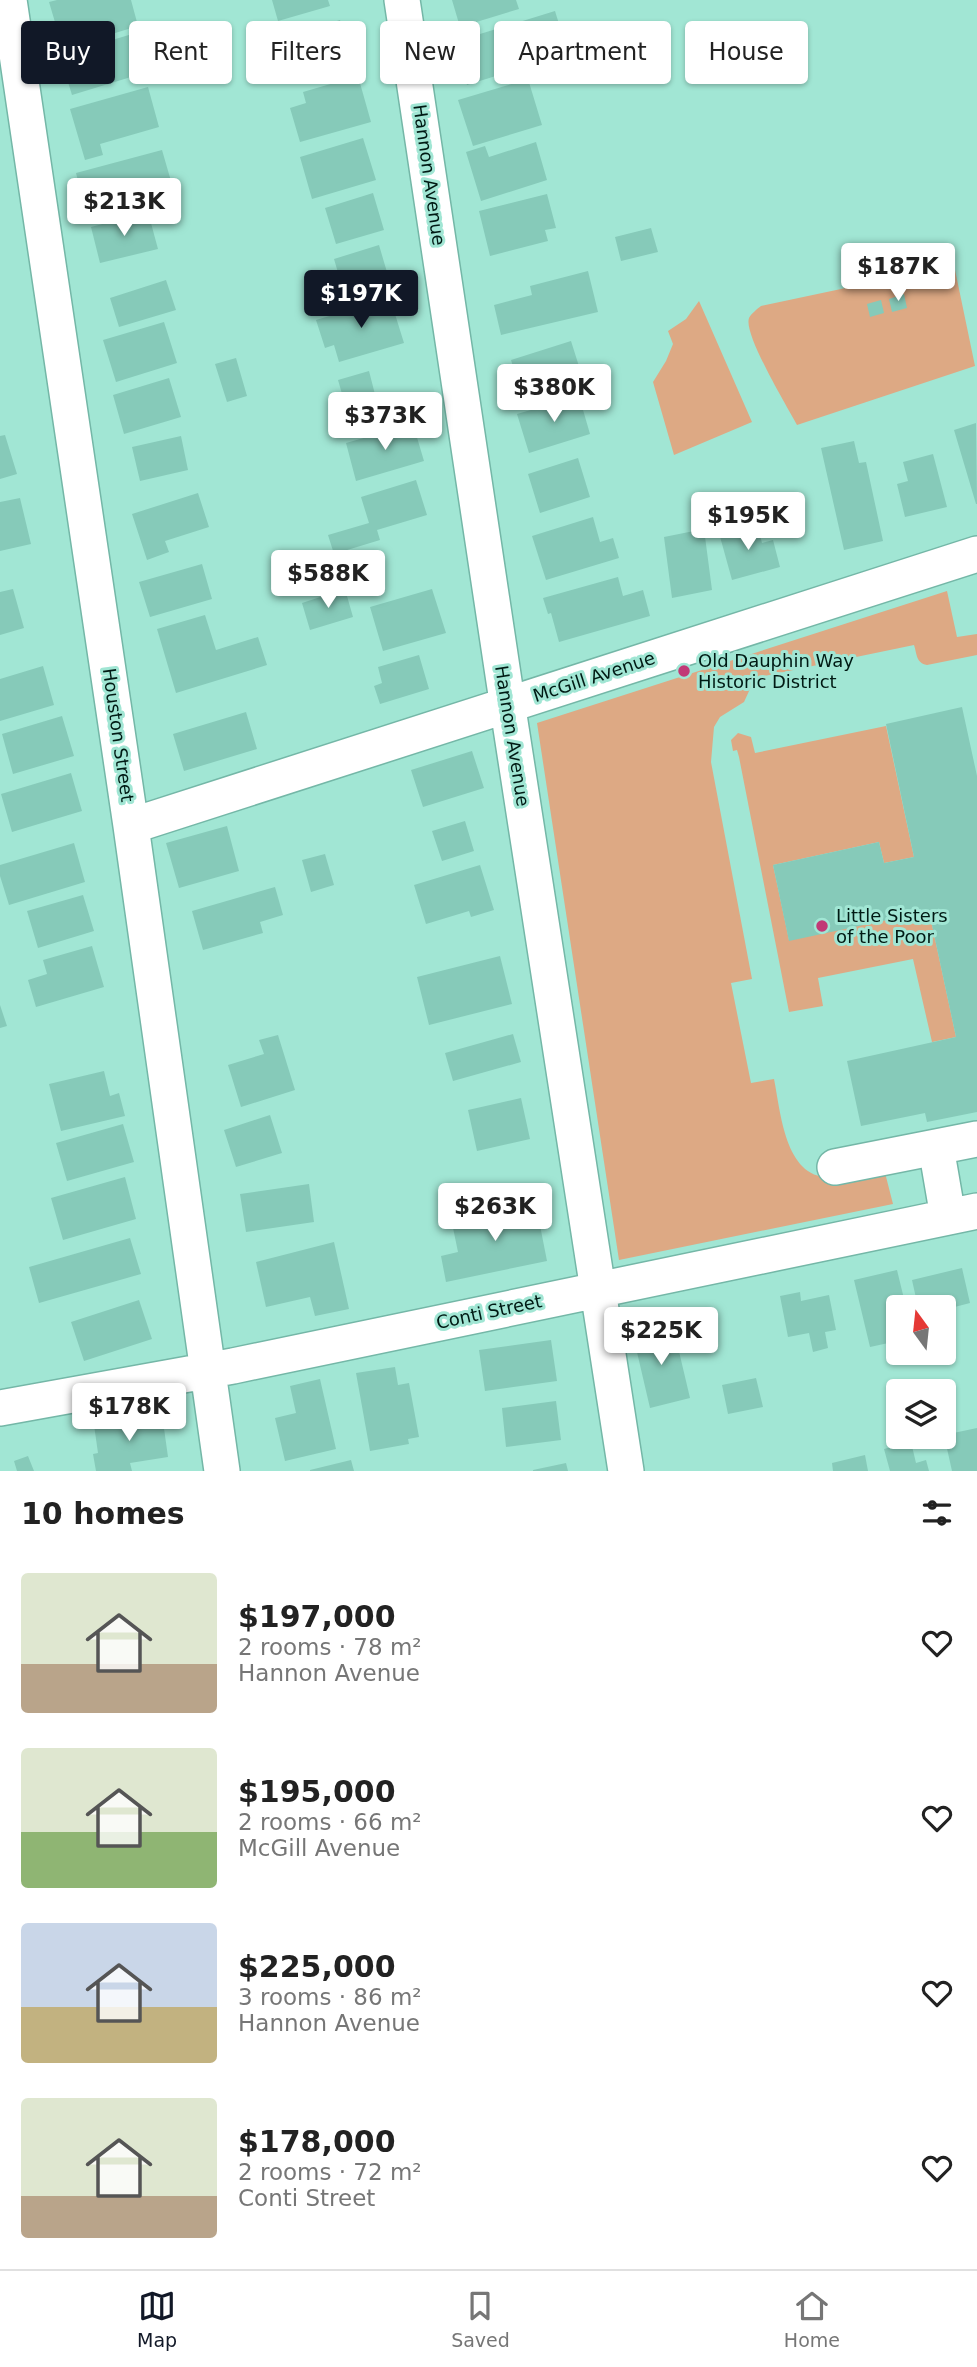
<!DOCTYPE html>
<html lang="en">
<head>
<meta charset="utf-8">
<style>
	:root { --surface:#fff; --page:#f2f2f2; --text:#222; --muted:#767676; --line:#e0e0e0; --accent:#111827 }
	body { margin:0; font-family:"DejaVu Sans",sans-serif; background:var(--page); color:var(--text); height:100vh; display:flex; flex-direction:column; font-size:26px; white-space:nowrap }
	* { box-sizing:border-box; margin:0 }
	p { font-size:23px; color:var(--muted) }
	.icon { flex:none; width:38px; height:38px; fill:none; stroke:currentColor; stroke-width:2; stroke-linecap:round; stroke-linejoin:round }
	.map { position:relative; height:1471px; overflow:hidden }
	.sheet { display:flex; flex-direction:column; background:var(--surface); flex:1 }
	.sheet>* { flex:none }
	.banner { position:absolute; left:21px; top:21px; width:936px; height:63px; display:flex; gap:14px }
	.needle { width:46px; rotate:345deg }
	.controls { position:absolute; left:886px; top:1295px; display:grid; gap:14px }
	.controls a { display:grid; place-items:center; width:70px; height:70px; border-radius:7px; background:var(--surface); box-shadow:0 2px 5px #0004; font-size:35px }
	.price { position:absolute; translate:-50% -60px; padding:0 16px; border-radius:7px; background:#fff; color:#222; font-size:23px; line-height:46px; filter:drop-shadow(0 2px 4px #0008) }
	.price::after { content:''; position:absolute; left:50%; top:42px; width:21px; height:16px; margin-left:-10px; background:inherit; clip-path:polygon(0 0,100% 0,50% 100%) }
	.price.selected { background:var(--accent); color:#fff }
	ul { padding:0; list-style:none }
	li { display:flex; align-items:center; gap:21px; height:175px; padding:0 21px }
	li span { display:grid; place-items:center; flex:none; width:196px; height:140px; border-radius:7px; color:#555 }
	li>.icon { margin-inline-start:auto }
	span .icon { width:84px; height:84px; fill:#fffc; stroke-width:1 }
	li b { font-size:30px }
	h2 { display:flex; justify-content:space-between; align-items:center; height:84px; padding:0 21px; font-size:30px }
	.tag { padding:0 24px; border-radius:7px; background:var(--surface); box-shadow:0 2px 5px #0004; font-size:24px; line-height:63px }
	.tag.selected { background:var(--accent); color:#fff }
	.tabs { display:flex; justify-content:space-around; align-items:center; height:98px; border-top:2px solid var(--line); background:var(--surface); font-size:19px; color:var(--muted) }
	.tabs a { display:grid; justify-items:center; gap:4px }
	.tabs .selected { color:var(--accent) }
	.map>svg:first-child { display:block }
	.green { fill:#dda984 }
	.building { fill:#86cab9 }
	.lines { fill:none; stroke-linecap:round; stroke-linejoin:round }
	.minor-casing { stroke:#74b7a7; stroke-width:38 }
	.minor { stroke:#fff; stroke-width:35 }
	.poi-dot { fill:#c13976; stroke:#a1e6d4; stroke-width:2.5 }
	.labels { text-anchor:middle; stroke-width:6; stroke-linejoin:round; paint-order:stroke }
	.street-label { font-size:18px; fill:#001a14; stroke:#a1e6d4 }
	.poi-label { font-size:18px; fill:#001a14; stroke:#a1e6d4; text-anchor:start }
</style>
</head>
<body>
<div class="map">
<svg width="977" height="1471" viewBox="0 0 977 1471">
	<rect width="100%" height="100%" fill="#a1e6d4"/>
	<path class="green" d="M954,265L975,366L797,425C788,408 743,334 749,318C751,314 757,309 761,306Z
		M699,301L752,422L674,455L653,382L666,361L673,344L668,331L686,319Z
		M947,591L957,637L977,634V655L927,665C916,663 917,654 914,645L755,678L744,702L720,717L714,727L711,762L752,979L731,983L751,1083L774,1079C781,1113 785,1182 834,1177C851,1175 867,1169 883,1165L893,1204L619,1260L537,723Z
		M886,726L914,857L884,863L879,842L773,865L789,940L929,911L956,1037L932,1042L913,959L818,978L823,1006L789,1012L739,757L737,750L733,751L731,740L738,733L751,737L755,753Z"/>
	<path class="building" d="M57,0H131L138,26L63,49L49,2Z
		M272,0H328L330,6L278,21Z
		M452,0H516L519,9L460,27Z
		M555,11L568,53L467,85L454,42Z
		M340,20L344,32L355,29L364,59L302,78L289,36Z
		M203,33L210,57L182,64L176,40Z
		M132,34L144,73L72,95L60,56Z
		M358,76L371,122L300,142L290,108L306,103L303,92Z
		M528,79L542,125L473,146L458,100Z
		M148,87L159,127L100,144L103,155L85,160L70,109Z
		M363,138L376,180L312,199L300,157Z
		M536,142L547,180L481,201L466,152L485,146L489,157Z
		M162,150L173,188L86,212L76,173Z
		M373,193L384,230L336,244L325,208Z
		M547,194L556,228L545,230L548,241L490,256L479,211Z
		M148,212L158,249L100,263L91,227Z
		M651,228L658,252L621,261L615,237Z
		M379,245L389,279L344,293L334,259Z
		M588,271L598,312L501,335L494,305L532,295L530,286Z
		M166,280L176,310L119,327L110,298Z
		M904,294L907,308L892,312L889,299Z
		M390,298L404,343L339,362L334,345L325,348L316,320Z
		M881,300L884,313L870,317L867,304Z
		M164,322L177,363L116,382L103,340Z
		M571,341L583,379L522,397L511,360Z
		M236,358L247,396L227,402L215,364Z
		M369,371L379,410L349,418L338,380Z
		M169,378L181,417L124,434L113,395Z
		M579,396L590,434L529,453L517,414Z
		M976,423L977,504H976L954,430Z
		M413,424L424,461L356,481L346,443Z
		M5,435L17,474L0,479V436Z
		M181,436L188,470L140,481L132,447Z
		M854,441L859,463L866,462L883,541L844,550L821,448Z
		M933,454L947,507L905,517L897,484L908,481L903,462Z
		M578,458L590,497L540,513L528,474Z
		M416,480L427,515L377,530L380,540L334,554L328,535L369,523L361,497Z
		M198,493L209,527L165,541L169,552L147,560L132,514Z
		M20,498L31,544L0,551V502Z
		M593,517L600,542L613,538L619,558L546,580L532,536Z
		M757,523L762,543L773,540L780,567L732,580L719,533Z
		M704,529L712,590L672,598L664,537Z
		M202,564L212,599L150,617L139,582Z
		M618,577L623,596L643,590L650,616L559,642L551,613L548,614L543,598Z
		M13,589L24,628L0,635V592Z
		M345,589L353,617L310,630L302,603Z
		M432,589L446,633L383,651L370,607Z
		M205,615L216,650L258,637L267,665L176,693L157,629Z
		M419,655L429,689L380,704L374,686L382,683L378,667Z
		M43,666L54,705L0,721V679Z
		M962,707L977,776V1112L927,1122L925,1113L861,1126L847,1061L956,1037L929,911L789,941L773,865L879,842L884,863L914,857L886,724Z
		M246,712L257,749L184,771L173,734Z
		M62,716L74,756L13,774L2,734Z
		M472,751L484,788L423,807L411,770Z
		M71,773L82,811L12,832L1,794Z
		M465,821L474,851L442,861L432,831Z
		M227,826L239,871L179,888L166,843Z
		M74,843L85,882L9,905L0,876V865Z
		M325,854L334,885L311,892L302,860Z
		M480,865L494,910L471,917L469,911L426,924L414,885Z
		M275,887L283,915L260,922L263,933L203,950L192,911Z
		M83,895L94,931L38,948L27,911Z
		M92,946L104,987L36,1007L28,980L47,974L43,960Z
		M500,956L512,1004L429,1025L417,977Z
		M0,1005L7,1026L0,1028Z
		M513,1034L521,1062L453,1081L445,1053Z
		M278,1035L295,1090L241,1107L228,1065L264,1054L259,1040Z
		M104,1071L110,1096L119,1093L125,1116L61,1131L49,1084Z
		M521,1098L530,1139L477,1151L468,1110Z
		M270,1115L282,1153L236,1167L224,1130Z
		M123,1124L134,1162L67,1181L56,1143Z
		M125,1177L136,1219L63,1240L51,1198Z
		M309,1184L314,1222L246,1232L240,1194Z
		M536,1205L547,1261L446,1282L441,1256L458,1252L452,1223L467,1220L465,1210L480,1207L482,1216Z
		M130,1238L141,1274L39,1303L29,1267Z
		M334,1242L349,1309L315,1316L310,1297L266,1307L256,1262Z
		M962,1268L970,1303L943,1310V1307H918L912,1280Z
		M897,1270L906,1307H898V1327L890,1329L893,1342L870,1347L854,1280Z
		M800,1292L801,1301L829,1295L836,1330L825,1332L828,1348L813,1352L809,1333L788,1337L780,1296Z
		M139,1300L152,1339L84,1361L71,1322Z
		M673,1326L690,1398L650,1408L633,1335Z
		M551,1340L557,1381L485,1391L479,1350Z
		M395,1367L398,1385L409,1383L419,1437L408,1439L409,1444L370,1451L356,1373Z
		M756,1378L763,1407L728,1414L722,1385Z
		M320,1379L336,1449L285,1461L275,1418L296,1413L290,1386Z
		M556,1401L561,1440L506,1447L502,1408Z
		M162,1414L168,1457L130,1463L132,1471H96L93,1454L98,1453L94,1425Z
		M977,1428V1471H952L944,1435Z
		M911,1442L916,1463L926,1460L929,1471H890L884,1449Z
		M865,1455L868,1471H833L832,1463Z
		M28,1456L34,1471H17L14,1461Z
		M351,1460L354,1471H310V1470Z
		M566,1463L568,1471H533V1470Z"/>
	<g class="lines">
		<g class="minor-casing">
			<path id="minor" d="M9,0L131,826L222,1471
				M402,0L511,728L626,1471
				M131,826L977,554
				M936,1147L948,1217
				M835,1167L977,1139
				M0,1408L233,1366L977,1211"/>
		</g>
		<use href="#minor" class="minor"/>
	</g>
	<g class="poi-dot">
		<circle cx="684" cy="671" r="7"/>
		<circle cx="822" cy="926" r="7"/>
	</g>
	<g class="labels">
		<g class="street-label">
			<text transform="translate(429 175) rotate(82)" y="6">Hannon Avenue</text>
			<text transform="translate(594 677) rotate(-18)" y="6">McGill Avenue</text>
			<text transform="translate(118 735) rotate(82)" y="6">Houston Street</text>
			<text transform="translate(512 736) rotate(81)" y="6">Hannon Avenue</text>
			<text transform="translate(489 1312) rotate(-12)" y="6">Conti Street</text>
		</g>
		<g class="poi-label">
			<text x="698" y="667">Old Dauphin Way<tspan x="698" dy="21">Historic District</tspan></text>
			<text x="836" y="922">Little Sisters<tspan x="836" dy="21">of the Poor</tspan></text>
		</g>
	</g>
</svg>
<div class="controls">
<a><svg class="needle" viewBox="-14 -14 28 28"><path d="M0-13l5 13h-10z" fill="#e53935"/><path d="M0 13l5-13h-10z" fill="#767676"/></svg></a>
<a><svg class="icon" aria-label="layers" viewBox="0 0 24 24"><path d="M12 4l9 5-9 5-9-5zM3 14l9 5 9-5"/></svg></a>
</div>
<b class="price" style="left:124px;top:238px">$213K</b>
<b class="price" style="left:898px;top:303px">$187K</b>
<b class="price selected" style="left:361px;top:330px">$197K</b>
<b class="price" style="left:554px;top:424px">$380K</b>
<b class="price" style="left:385px;top:452px">$373K</b>
<b class="price" style="left:748px;top:552px">$195K</b>
<b class="price" style="left:328px;top:610px">$588K</b>
<b class="price" style="left:495px;top:1243px">$263K</b>
<b class="price" style="left:661px;top:1367px">$225K</b>
<b class="price" style="left:129px;top:1443px">$178K</b>
<div class="banner">
<a class="tag selected">Buy</a>
<a class="tag">Rent</a>
<a class="tag">Filters</a>
<a class="tag">New</a>
<a class="tag">Apartment</a>
<a class="tag">House</a>
</div>
</div>
<section class="sheet">
<h2>10 homes<svg class="icon" aria-label="filters" viewBox="0 0 24 24"><path d="M4 7h16M4 17h16"/><circle cx="9" cy="7" r="2"/><circle cx="15" cy="17" r="2"/></svg></h2>
<ul>
<li><span style="background:linear-gradient(#dfe7d0 65%,#b9a48a 0)"><svg class="icon" aria-label="home" viewBox="0 0 24 24"><path d="M3 11l9-7 9 7M6 9v11h12V9"/></svg></span><div><b>$197,000</b><p>2 rooms · 78 m²</p><p>Hannon Avenue</p></div><svg class="icon" aria-label="heart" viewBox="0 0 24 24"><path d="M12 20l-8-8c-3-5 5-10 8-4 3-6 11-1 8 4z"/></svg></li>
<li><span style="background:linear-gradient(#dfe7d0 60%,#8fb573 0)"><svg class="icon" aria-label="home" viewBox="0 0 24 24"><path d="M3 11l9-7 9 7M6 9v11h12V9"/></svg></span><div><b>$195,000</b><p>2 rooms · 66 m²</p><p>McGill Avenue</p></div><svg class="icon" aria-label="heart" viewBox="0 0 24 24"><path d="M12 20l-8-8c-3-5 5-10 8-4 3-6 11-1 8 4z"/></svg></li>
<li><span style="background:linear-gradient(#c9d6e8 60%,#c2b280 0)"><svg class="icon" aria-label="home" viewBox="0 0 24 24"><path d="M3 11l9-7 9 7M6 9v11h12V9"/></svg></span><div><b>$225,000</b><p>3 rooms · 86 m²</p><p>Hannon Avenue</p></div><svg class="icon" aria-label="heart" viewBox="0 0 24 24"><path d="M12 20l-8-8c-3-5 5-10 8-4 3-6 11-1 8 4z"/></svg></li>
<li><span style="background:linear-gradient(#dfe7d0 70%,#b9a48a 0)"><svg class="icon" aria-label="home" viewBox="0 0 24 24"><path d="M3 11l9-7 9 7M6 9v11h12V9"/></svg></span><div><b>$178,000</b><p>2 rooms · 72 m²</p><p>Conti Street</p></div><svg class="icon" aria-label="heart" viewBox="0 0 24 24"><path d="M12 20l-8-8c-3-5 5-10 8-4 3-6 11-1 8 4z"/></svg></li>
</ul>
</section>
<nav class="tabs">
<a class="selected"><svg class="icon" aria-label="map" viewBox="0 0 24 24"><path d="M3 6l6-2 6 2 6-2v14l-6 2-6-2-6 2zM9 4v14M15 6v14"/></svg>Map</a>
<a><svg class="icon" aria-label="saved" viewBox="0 0 24 24"><path d="M7 4h10v16l-5-4-5 4z"/></svg>Saved</a>
<a><svg class="icon" aria-label="home" viewBox="0 0 24 24"><path d="M3 11l9-7 9 7M6 9v11h12V9"/></svg>Home</a>
</nav>
</body>
</html>
